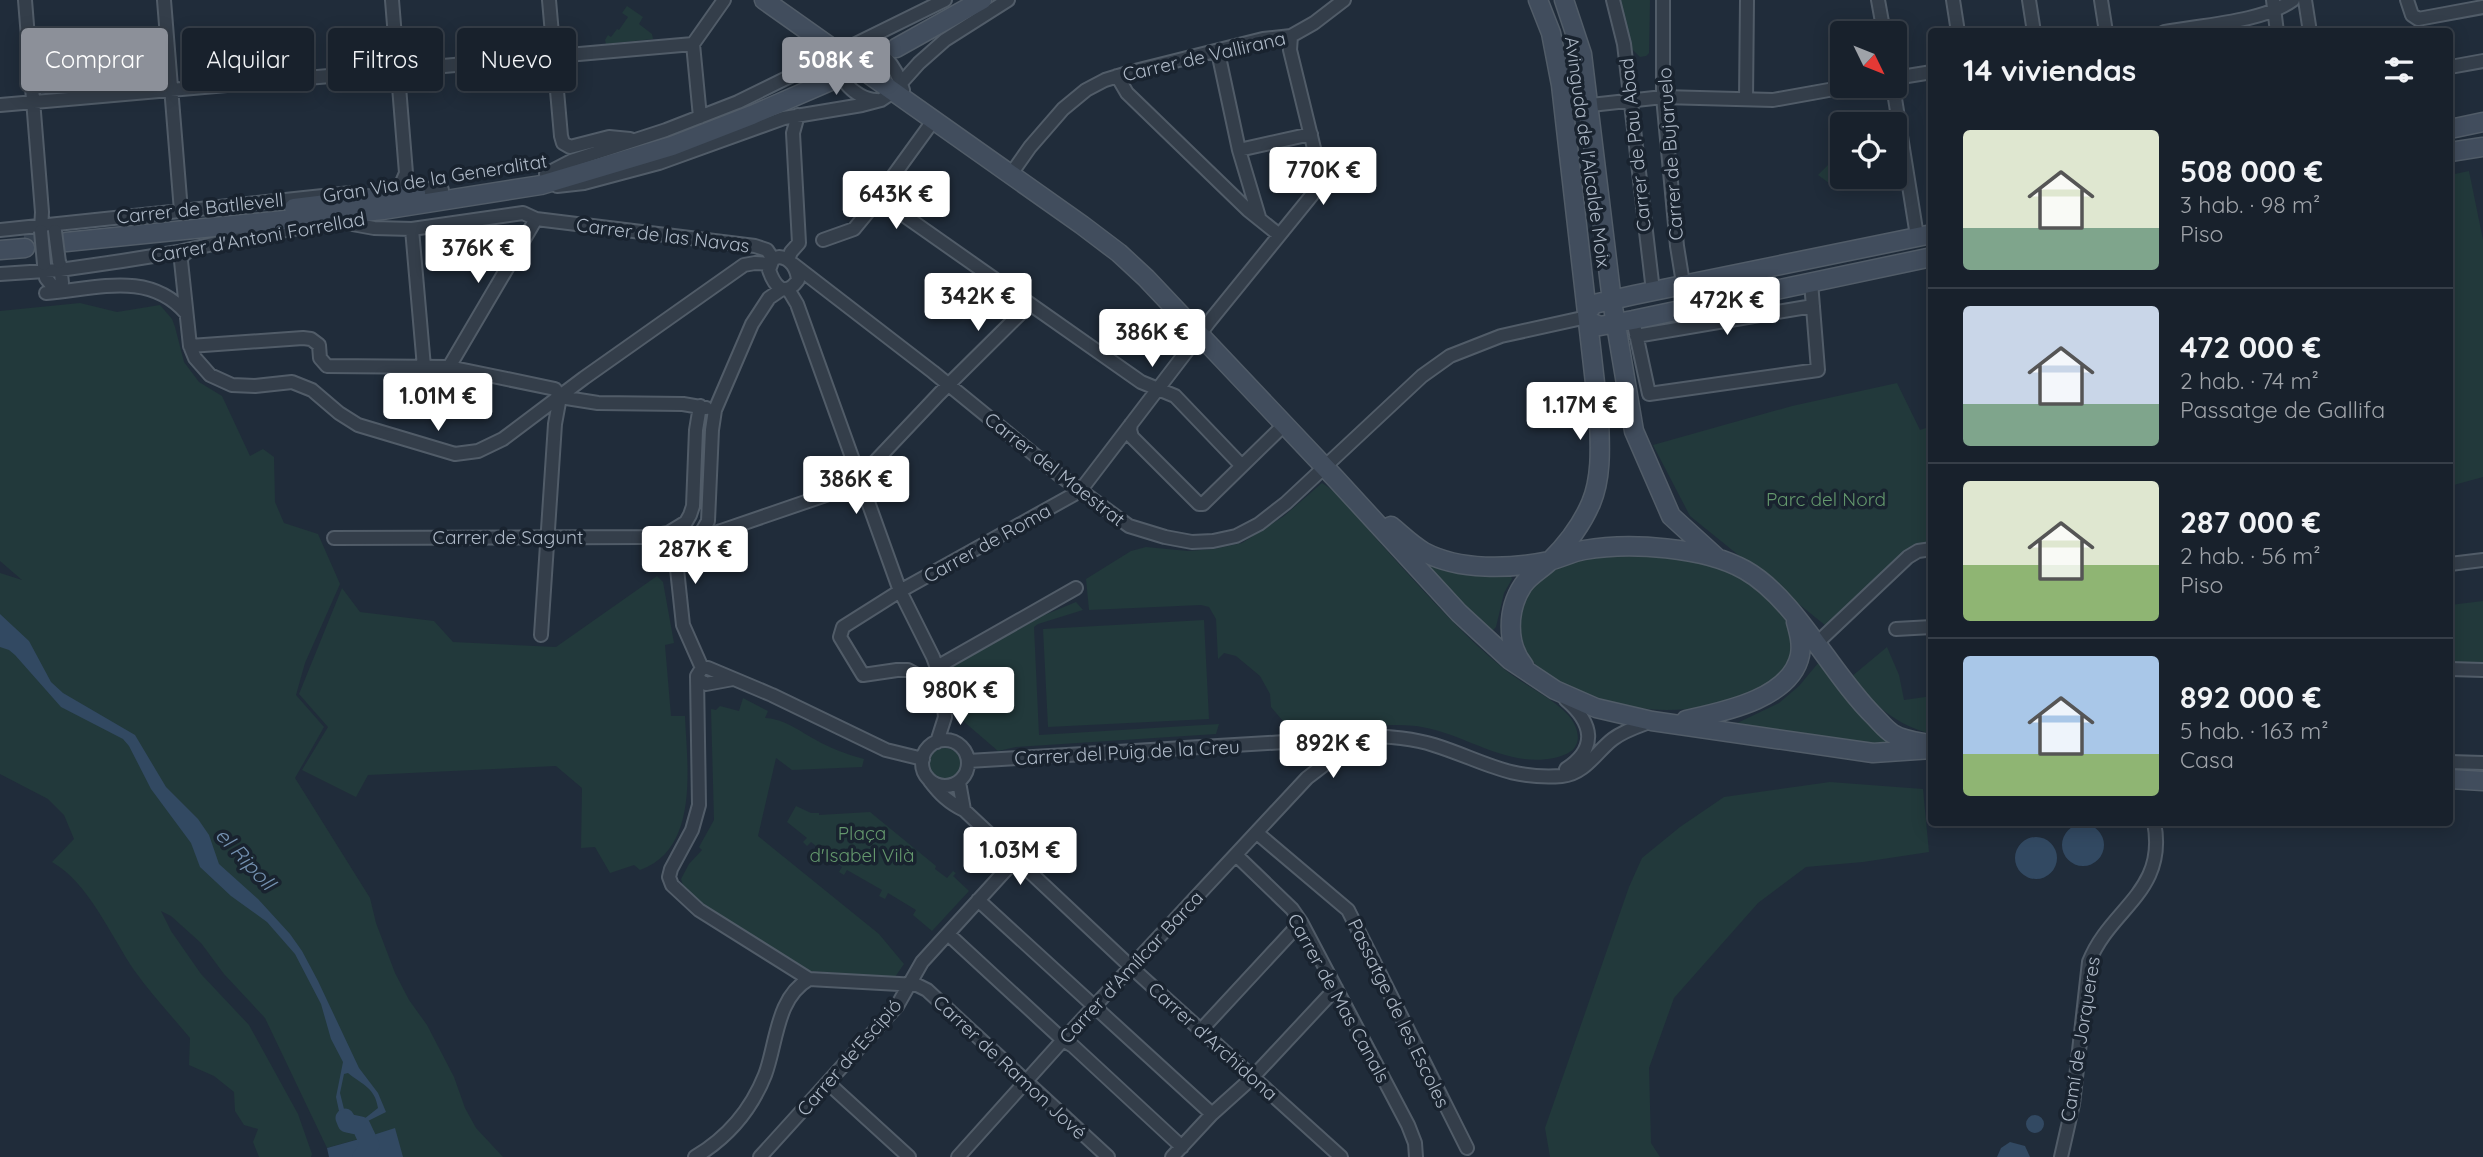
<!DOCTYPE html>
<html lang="es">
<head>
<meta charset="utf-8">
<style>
	:root { --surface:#18212c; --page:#212934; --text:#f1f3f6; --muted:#9fa3a9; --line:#363e48; --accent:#8c9099 }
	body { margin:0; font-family:Quicksand,sans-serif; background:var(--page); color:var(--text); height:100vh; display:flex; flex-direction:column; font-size:26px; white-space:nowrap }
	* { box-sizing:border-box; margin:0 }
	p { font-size:23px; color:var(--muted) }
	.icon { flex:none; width:38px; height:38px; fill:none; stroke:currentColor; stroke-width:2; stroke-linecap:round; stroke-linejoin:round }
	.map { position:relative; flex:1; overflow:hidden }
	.details { position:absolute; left:1928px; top:28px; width:525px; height:798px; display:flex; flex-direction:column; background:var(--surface); border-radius:7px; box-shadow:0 4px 18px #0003,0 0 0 2px var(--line) }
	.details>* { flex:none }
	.guide { position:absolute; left:21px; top:28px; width:665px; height:63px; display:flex; gap:14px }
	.needle { width:46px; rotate:133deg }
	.buttons { position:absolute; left:1830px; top:21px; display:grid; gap:14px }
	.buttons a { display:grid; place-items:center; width:77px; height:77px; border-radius:7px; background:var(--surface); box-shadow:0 4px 18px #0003,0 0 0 2px var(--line); font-size:35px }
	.price { position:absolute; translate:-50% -60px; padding:0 16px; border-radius:7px; background:#fff; color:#222; font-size:23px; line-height:46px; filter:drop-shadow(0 2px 4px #0008) }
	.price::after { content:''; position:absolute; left:50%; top:42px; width:21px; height:16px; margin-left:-10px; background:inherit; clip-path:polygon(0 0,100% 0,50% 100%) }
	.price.active { background:var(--accent); color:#fff }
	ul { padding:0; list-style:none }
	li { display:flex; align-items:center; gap:21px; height:175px; padding:0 35px }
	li+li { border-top:2px solid var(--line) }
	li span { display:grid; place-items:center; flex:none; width:196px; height:140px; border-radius:7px; color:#555 }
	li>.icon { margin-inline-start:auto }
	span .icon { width:84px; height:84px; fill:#fffc; stroke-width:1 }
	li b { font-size:30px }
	h2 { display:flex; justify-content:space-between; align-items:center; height:84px; padding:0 35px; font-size:30px }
	.pill { padding:0 24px; border-radius:7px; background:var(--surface); box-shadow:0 4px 18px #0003,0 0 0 2px var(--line); font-size:24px; line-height:63px }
	.pill.active { background:var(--accent); color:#fff }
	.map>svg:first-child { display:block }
	.green { fill:#22393b }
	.water { fill:#324962; fill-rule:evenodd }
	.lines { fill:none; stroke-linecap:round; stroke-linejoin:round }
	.river { stroke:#324962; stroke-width:19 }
	.secondary-tunnel { stroke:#35414f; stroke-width:18; stroke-dasharray:18 9; stroke-linecap:butt }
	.street-casing { stroke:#515c68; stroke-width:16 }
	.secondary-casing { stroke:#515c68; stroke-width:21 }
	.street { stroke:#343e4a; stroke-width:12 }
	.secondary { stroke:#414d5d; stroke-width:18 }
	.street-bridge-casing { stroke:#515c68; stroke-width:16; stroke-linecap:butt }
	.street-bridge { stroke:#343e4a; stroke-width:12 }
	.labels { text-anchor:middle; stroke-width:7; stroke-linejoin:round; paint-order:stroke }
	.street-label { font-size:19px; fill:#aeb9c7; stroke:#19232f }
	.park-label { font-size:19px; fill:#64986d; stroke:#19232f }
	.water-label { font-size:21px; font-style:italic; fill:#7491b1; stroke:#19232f }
</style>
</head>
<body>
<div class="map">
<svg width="2483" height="1157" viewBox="0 0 2483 1157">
	<rect width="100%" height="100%" fill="#202c3a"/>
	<path class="green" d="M1617,0H1650L1649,53L1646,56L1640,57L1631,48Z
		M627,6L643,17L639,24L652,34L653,39L606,44L605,40L608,35L611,37L617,29L619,30L628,17L622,13Z
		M1838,149H1843V175L1829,183L1818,175L1829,164Z
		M2469,171L2483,240V477L2450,486V175Z
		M80,303L117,312L160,305L172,319L175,327L184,362L199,382L222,396L250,456L263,449L274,457L275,502L284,523L318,534L340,584L305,663L296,695L324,727L295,778L370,898L376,923L395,973L409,1000L427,1025L454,1077L465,1108L476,1128L503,1157H399L366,1137L327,1148L265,1018L224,974L201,943L171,916L161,911L171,931L201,974L249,1025L298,1114L312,1154L311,1157H259L253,1142L258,1129L244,1125L235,1111L234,1092L214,1076L189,1065L190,1038C171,1015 150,993 134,970C111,936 88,882 52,862L74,839L64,815L48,799L0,774V573L22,580L0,561V311Z
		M1897,383L1920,430L1932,426V553H1914L1831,630L1690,516L1653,445L1792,406Z
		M1322,483C1343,495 1364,525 1381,544C1420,587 1459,632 1504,669C1522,684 1555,699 1569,716C1575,723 1581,736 1576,745C1573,753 1562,756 1554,758C1504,768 1464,732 1416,726C1376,722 1333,731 1294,734L1271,707L1270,694L1260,676L1236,656L1224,653L1218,659L1216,619L1209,607L1201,605L1089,610L1086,579L1131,551L1146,547L1188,551L1214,549L1242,543L1284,516Z
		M1633,553C1693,560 1733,561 1777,609C1788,621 1797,640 1793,657C1790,669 1776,677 1768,684C1749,698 1726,703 1703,707C1647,716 1594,704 1546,673C1508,648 1515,595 1550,570C1571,555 1608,555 1633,553Z
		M1421,559L1510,572L1512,579L1504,593L1496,627L1489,634Z
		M657,576L663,582L674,643L665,645L671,716H685C687,765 700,849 640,870L634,865L610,873L595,847L581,848L582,788L556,766L368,775L356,797L302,770L328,727L299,694L342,588L360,612L434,621L453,642L556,647Z
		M2483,601V670L2450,669V605Z
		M1076,602L1083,610L1038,624L1034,627L1039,735L1219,724L1216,734L1016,747L998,751L955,714L948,669L1042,616Z
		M1204,620L1209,719L1048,727L1043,629Z
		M1887,647L1899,675L1904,700L1932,696V734C1897,726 1873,704 1851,677Z
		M1819,662L1852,707L1889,737L1895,747L1729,727L1779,703L1799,686Z
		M743,698L768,711L765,718C785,719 799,731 816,740C830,748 848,755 864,759L862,767L792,770L776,758L758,836L879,934L904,964L895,977L809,971L710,911L683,885L681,879L689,864L702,850L699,847L714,820L711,709L716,710L720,706L739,711Z
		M929 764a16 16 0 1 1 32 0a16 16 0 1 1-32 0Z
		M1830,782L1923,789L1929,852L1863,862L1806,867L1758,903L1674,998L1649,1068L1651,1143L1660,1157H1550L1545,1128L1629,887L1642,858L1680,827L1724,797Z
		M796,806L811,813H819V815L870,812L936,866L935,869L947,878L953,871L956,873L953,876L969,891L932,931L913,915L916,910L888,893L885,899L879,896L882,890L847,870L844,875L839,872L842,867L811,842L807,846L803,842L807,838L787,822Z"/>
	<path class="water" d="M0,614L29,641L51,682L63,693L135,735L166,787L198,819L209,835L219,864L258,899L290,934L302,951L318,981L359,1068L378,1093L386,1112L368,1121L363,1133L367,1137L395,1128L403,1157H329L327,1148L363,1138L354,1125L348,1127L342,1125L336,1097L343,1062L331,1039L321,1004L295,954L267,922L231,896L200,867L191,843L151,789L129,746L123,739L61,707L15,655L9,650L0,647ZM348,1073C363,1085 375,1088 378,1108L359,1123L347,1121L340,1093L344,1074Z
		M2062 845a21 21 0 1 1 42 0a21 21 0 1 1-42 0Z
		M2015 858a21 21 0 1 1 42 0a21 21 0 1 1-42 0Z
		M2026 1124a9 9 0 1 1 18 0a9 9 0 1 1-18 0Z
		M2010,1142L2025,1146L2030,1157H1997L2001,1148Z"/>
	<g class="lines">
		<path class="river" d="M345,1118L347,1123L361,1126L370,1145L362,1157"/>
		<path class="secondary-tunnel" d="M835,79L896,48
			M24,238L58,235"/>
		<g class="street-casing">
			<path id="street" d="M25,0L42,212L41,230
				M164,0L181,211
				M392,0L406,173L400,187
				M549,0L561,136L563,143L570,147L609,137L630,139
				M1613,0L1624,44L1653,291
				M1663,0V97L1677,246L1687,308
				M1878,0L1884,33
				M1953,0L1958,32
				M2029,0L2034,32
				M2101,0L2106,32
				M2273,0L2277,32
				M2305,0L2310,32
				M2407,0L2412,15L2418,19L2483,7
				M2164,32C2202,25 2263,22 2293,0
				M854,45C879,41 897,68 903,90
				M845,51C827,72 855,100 877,100
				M1218,52L1239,150L1259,217
				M2450,67L2483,61
				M1117,76L1127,93L1248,210L1278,234
				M1895,78L1932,72
				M1893,86L1917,236
				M1746,99L1747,0
				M0,105L693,44
				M1564,108L1663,97L1773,100L1851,86
				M700,117L693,44L724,0
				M933,121L883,190L881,196L885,202L1141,382L1175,396L1242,466
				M1239,150L1311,134
				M546,174L571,161L666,130L738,102L945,0
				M1011,174L1030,147L1063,109L1086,90L1105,80L1131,72L1263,39L1291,36L1314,23L1344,0
				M557,186L584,183L659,163L784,118L862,105L881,100L893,92L919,63L945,40L1008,0
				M408,187L442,190
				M341,222L374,228L412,229L523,213L536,219L755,246L767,250L773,259
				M412,229L424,367
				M0,230L351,193
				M823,240L854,229L881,196
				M191,249L182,256L181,261L190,346L195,358L210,375L232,385L255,386L292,382L312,390L339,413L358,425L455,454L478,451L503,439L584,378L744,265L755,263L770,264
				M779,257C791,258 797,269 798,280C784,299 774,285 769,270L773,259Z
				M788,260L791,252L799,243L793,133L798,115
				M44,264L46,278L57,292L62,283L60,264
				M793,264L933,372L1058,474L1129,526L1165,537L1192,542L1213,541L1236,536L1259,524L1286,503L1422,376L1450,356L1501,336L1587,317
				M0,274L60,270L122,261L178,252L252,235L335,223
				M788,289L797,304L900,591L933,657L941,679L945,717L937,742
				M46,293C96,289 149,270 186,313
				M1633,320L1649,394L1818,370L1811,282
				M1636,336L1813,306
				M190,346L303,338L311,339L319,345L320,358L327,366L449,367L555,389L560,397
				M449,367L536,219
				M560,397L598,403L683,404L706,408
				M1131,424L1130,430L1132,437L1199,504H1203L1285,424
				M334,538L644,537L668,533L686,522L690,515L693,506L696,430L700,406
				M697,541L721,531L852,486L939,394L1030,304
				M2450,564L2483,560
				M1896,629L1932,627
				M541,635L555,424L560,397
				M1816,644L1908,557L1918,551L1932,549
				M937,667L1076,588
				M702,668L697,676L699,805L692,830L671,869L669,877L672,885L699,910L809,979L917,985L927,990L1108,1157
				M702,668L683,625L677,569L682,556L699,537L708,521L712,430L715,410L752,324L769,298L782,289
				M702,668H708L772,695L886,750L923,759
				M2450,669L2483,670
				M698,679L706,684L733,679
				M943,689L908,670H897L863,675L840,637L843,627L900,591L1080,491L1209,322L1312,195L1321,177L1290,50L1291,36
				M1329,736L1321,742V751L1328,757L1337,755
				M922 763a23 23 0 1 1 46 0a23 23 0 1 1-46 0Z
				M968,761L1285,742C1323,733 1396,733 1434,745C1482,760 1508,780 1562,776C1585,774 1597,751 1613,739C1625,730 1639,726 1652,721
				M2450,762L2483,763
				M1566,769C1598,748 1593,723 1566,700
				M930,781C940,794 949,803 964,810L1131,967L1341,1157
				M959,782L964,810
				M1257,833L1348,910L1467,1148
				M1236,855L1292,909L1301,922L1408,1125L1415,1143L1416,1157
				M978,900L1212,1114
				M948,934L1063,1040L1073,1046L1182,1147
				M1201,1030L1301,922
				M828,1083L909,1157
				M695,1157C727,1138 751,1110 765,1075C777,1043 776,998 809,979
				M760,1157L897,1006L922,962L1015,860
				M958,1157L1063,1040L1307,778L1337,755L1341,745L1335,737
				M1172,1157L1212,1114L1252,1078L1336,988
				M2061,1157L2073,1104L2089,962C2110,908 2168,892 2154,822"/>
		</g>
		<g class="secondary-casing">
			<path id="secondary" d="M764,0L1082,225L1119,253L1146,278L1336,479L1459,613L1510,660L1555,690L1596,708L1652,721L1873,753L1932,749
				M1564,0L1582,54L1612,301L1634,431L1671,516L1716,557
				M896,48L982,0
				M2450,129L2483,122
				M2450,152L2483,147
				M294,208L416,193
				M66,242L383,210L541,185L672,146L752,115L835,79
				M0,250L25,248
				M1587,312L1594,304L1634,295L1932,234
				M1588,321L1600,326L1633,320L1932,257
				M1391,526C1402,535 1412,545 1424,552C1460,571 1510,569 1549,561C1561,558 1572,552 1584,550C1630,542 1704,547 1745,570C1795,598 1832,675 1874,716C1880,722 1886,730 1893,734C1902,740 1918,742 1929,744
				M1524,666C1506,644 1507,609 1523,585C1530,575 1542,569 1551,560C1567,544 1582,524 1591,503C1602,477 1600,446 1599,418L1561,85L1551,33L1538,0
				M1686,720C1722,712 1791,699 1800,655C1802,643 1799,633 1796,622
				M2450,779L2483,781"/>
		</g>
		<use href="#street" class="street"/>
		<use href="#secondary" class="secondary"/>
		<g class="street-bridge-casing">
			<path id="street-bridge" d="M41,231L44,264
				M55,231L59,262"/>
		</g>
		<use href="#street-bridge" class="street-bridge"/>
	</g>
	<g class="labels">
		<g class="street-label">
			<text transform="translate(1204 56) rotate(-13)" y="7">Carrer de Vallirana</text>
			<text transform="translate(1635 145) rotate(-96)" y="7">Carrer de Pau Abad</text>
			<text transform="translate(1588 152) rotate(82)" y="7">Avinguda de l'Alcalde Moix</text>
			<text transform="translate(1670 154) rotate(-94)" y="7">Carrer de Bujaruelo</text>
			<text transform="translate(435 178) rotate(-9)" y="7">Gran Via de la Generalitat</text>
			<text transform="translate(200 208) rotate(-6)" y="7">Carrer de Batllevell</text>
			<text transform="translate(663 235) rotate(7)" y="7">Carrer de las Navas</text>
			<text transform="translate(258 237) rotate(-10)" y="7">Carrer d'Antoni Forrellad</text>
			<text transform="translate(1055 469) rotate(38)" y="7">Carrer del Maestrat</text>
			<text x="508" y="544">Carrer de Sagunt</text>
			<text transform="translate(987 543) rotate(-29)" y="7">Carrer de Roma</text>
			<text transform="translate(1127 752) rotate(-3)" y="7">Carrer del Puig de la Creu</text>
			<text transform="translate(1131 967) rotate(-47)" y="7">Carrer d'Amílcar Barca</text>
			<text transform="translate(1339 998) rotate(61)" y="7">Carrer de Mas Canals</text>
			<text transform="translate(1399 1013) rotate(64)" y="7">Passatge de les Escoles</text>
			<text transform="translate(2080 1039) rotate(-81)" y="7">Camí de Jorqueres</text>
			<text transform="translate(1213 1041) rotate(42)" y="7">Carrer d'Archidona</text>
			<text transform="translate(849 1057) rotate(-49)" y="7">Carrer de'Escipió</text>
			<text transform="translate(1010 1067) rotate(43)" y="7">Carrer de Ramon Jové</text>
		</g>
		<g class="park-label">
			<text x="1826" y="506">Parc del Nord</text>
			<text x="862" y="840">Plaça<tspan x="862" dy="22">d'Isabel Vilà</tspan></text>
		</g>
		<g class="water-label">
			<text transform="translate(245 859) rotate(47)" y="7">el Ripoll</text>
		</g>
	</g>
</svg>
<div class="buttons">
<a><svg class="needle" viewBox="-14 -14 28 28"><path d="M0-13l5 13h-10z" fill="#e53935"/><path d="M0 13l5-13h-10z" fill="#9fa3a9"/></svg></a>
<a><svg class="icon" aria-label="locate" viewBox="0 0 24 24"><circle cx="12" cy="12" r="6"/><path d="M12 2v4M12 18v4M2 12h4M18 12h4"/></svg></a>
</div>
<b class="price active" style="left:836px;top:97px">508K €</b>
<b class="price" style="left:1323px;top:207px">770K €</b>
<b class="price" style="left:896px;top:231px">643K €</b>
<b class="price" style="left:478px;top:285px">376K €</b>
<b class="price" style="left:978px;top:333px">342K €</b>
<b class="price" style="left:1727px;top:337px">472K €</b>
<b class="price" style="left:1152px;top:369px">386K €</b>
<b class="price" style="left:438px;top:433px">1.01M €</b>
<b class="price" style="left:1580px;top:442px">1.17M €</b>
<b class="price" style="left:856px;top:516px">386K €</b>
<b class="price" style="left:695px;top:586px">287K €</b>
<b class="price" style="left:960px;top:727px">980K €</b>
<b class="price" style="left:1333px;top:780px">892K €</b>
<b class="price" style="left:1020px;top:887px">1.03M €</b>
<div class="guide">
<a class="pill active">Comprar</a>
<a class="pill">Alquilar</a>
<a class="pill">Filtros</a>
<a class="pill">Nuevo</a>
</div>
<section class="details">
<h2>14 viviendas<svg class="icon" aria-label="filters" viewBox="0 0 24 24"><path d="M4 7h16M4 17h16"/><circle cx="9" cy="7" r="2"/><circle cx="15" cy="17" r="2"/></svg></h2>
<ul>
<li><span style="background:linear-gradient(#dfe7d0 70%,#7fa58c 0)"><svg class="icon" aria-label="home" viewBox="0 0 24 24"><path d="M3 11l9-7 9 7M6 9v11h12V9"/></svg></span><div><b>508 000 €</b><p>3 hab. · 98 m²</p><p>Piso</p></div></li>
<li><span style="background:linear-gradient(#c9d6e8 70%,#7fa58c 0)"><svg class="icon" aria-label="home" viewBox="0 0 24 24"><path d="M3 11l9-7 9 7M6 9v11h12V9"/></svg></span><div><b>472 000 €</b><p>2 hab. · 74 m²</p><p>Passatge de Gallifa</p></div></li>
<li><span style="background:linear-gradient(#dfe7d0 60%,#8fb573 0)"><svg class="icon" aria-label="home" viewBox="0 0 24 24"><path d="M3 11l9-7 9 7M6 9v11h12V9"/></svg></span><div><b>287 000 €</b><p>2 hab. · 56 m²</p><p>Piso</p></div></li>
<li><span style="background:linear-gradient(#a9c7e8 70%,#8fb573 0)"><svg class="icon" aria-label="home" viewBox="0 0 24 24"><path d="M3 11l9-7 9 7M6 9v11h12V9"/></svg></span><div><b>892 000 €</b><p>5 hab. · 163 m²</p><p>Casa</p></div></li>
</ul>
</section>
</div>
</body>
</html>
